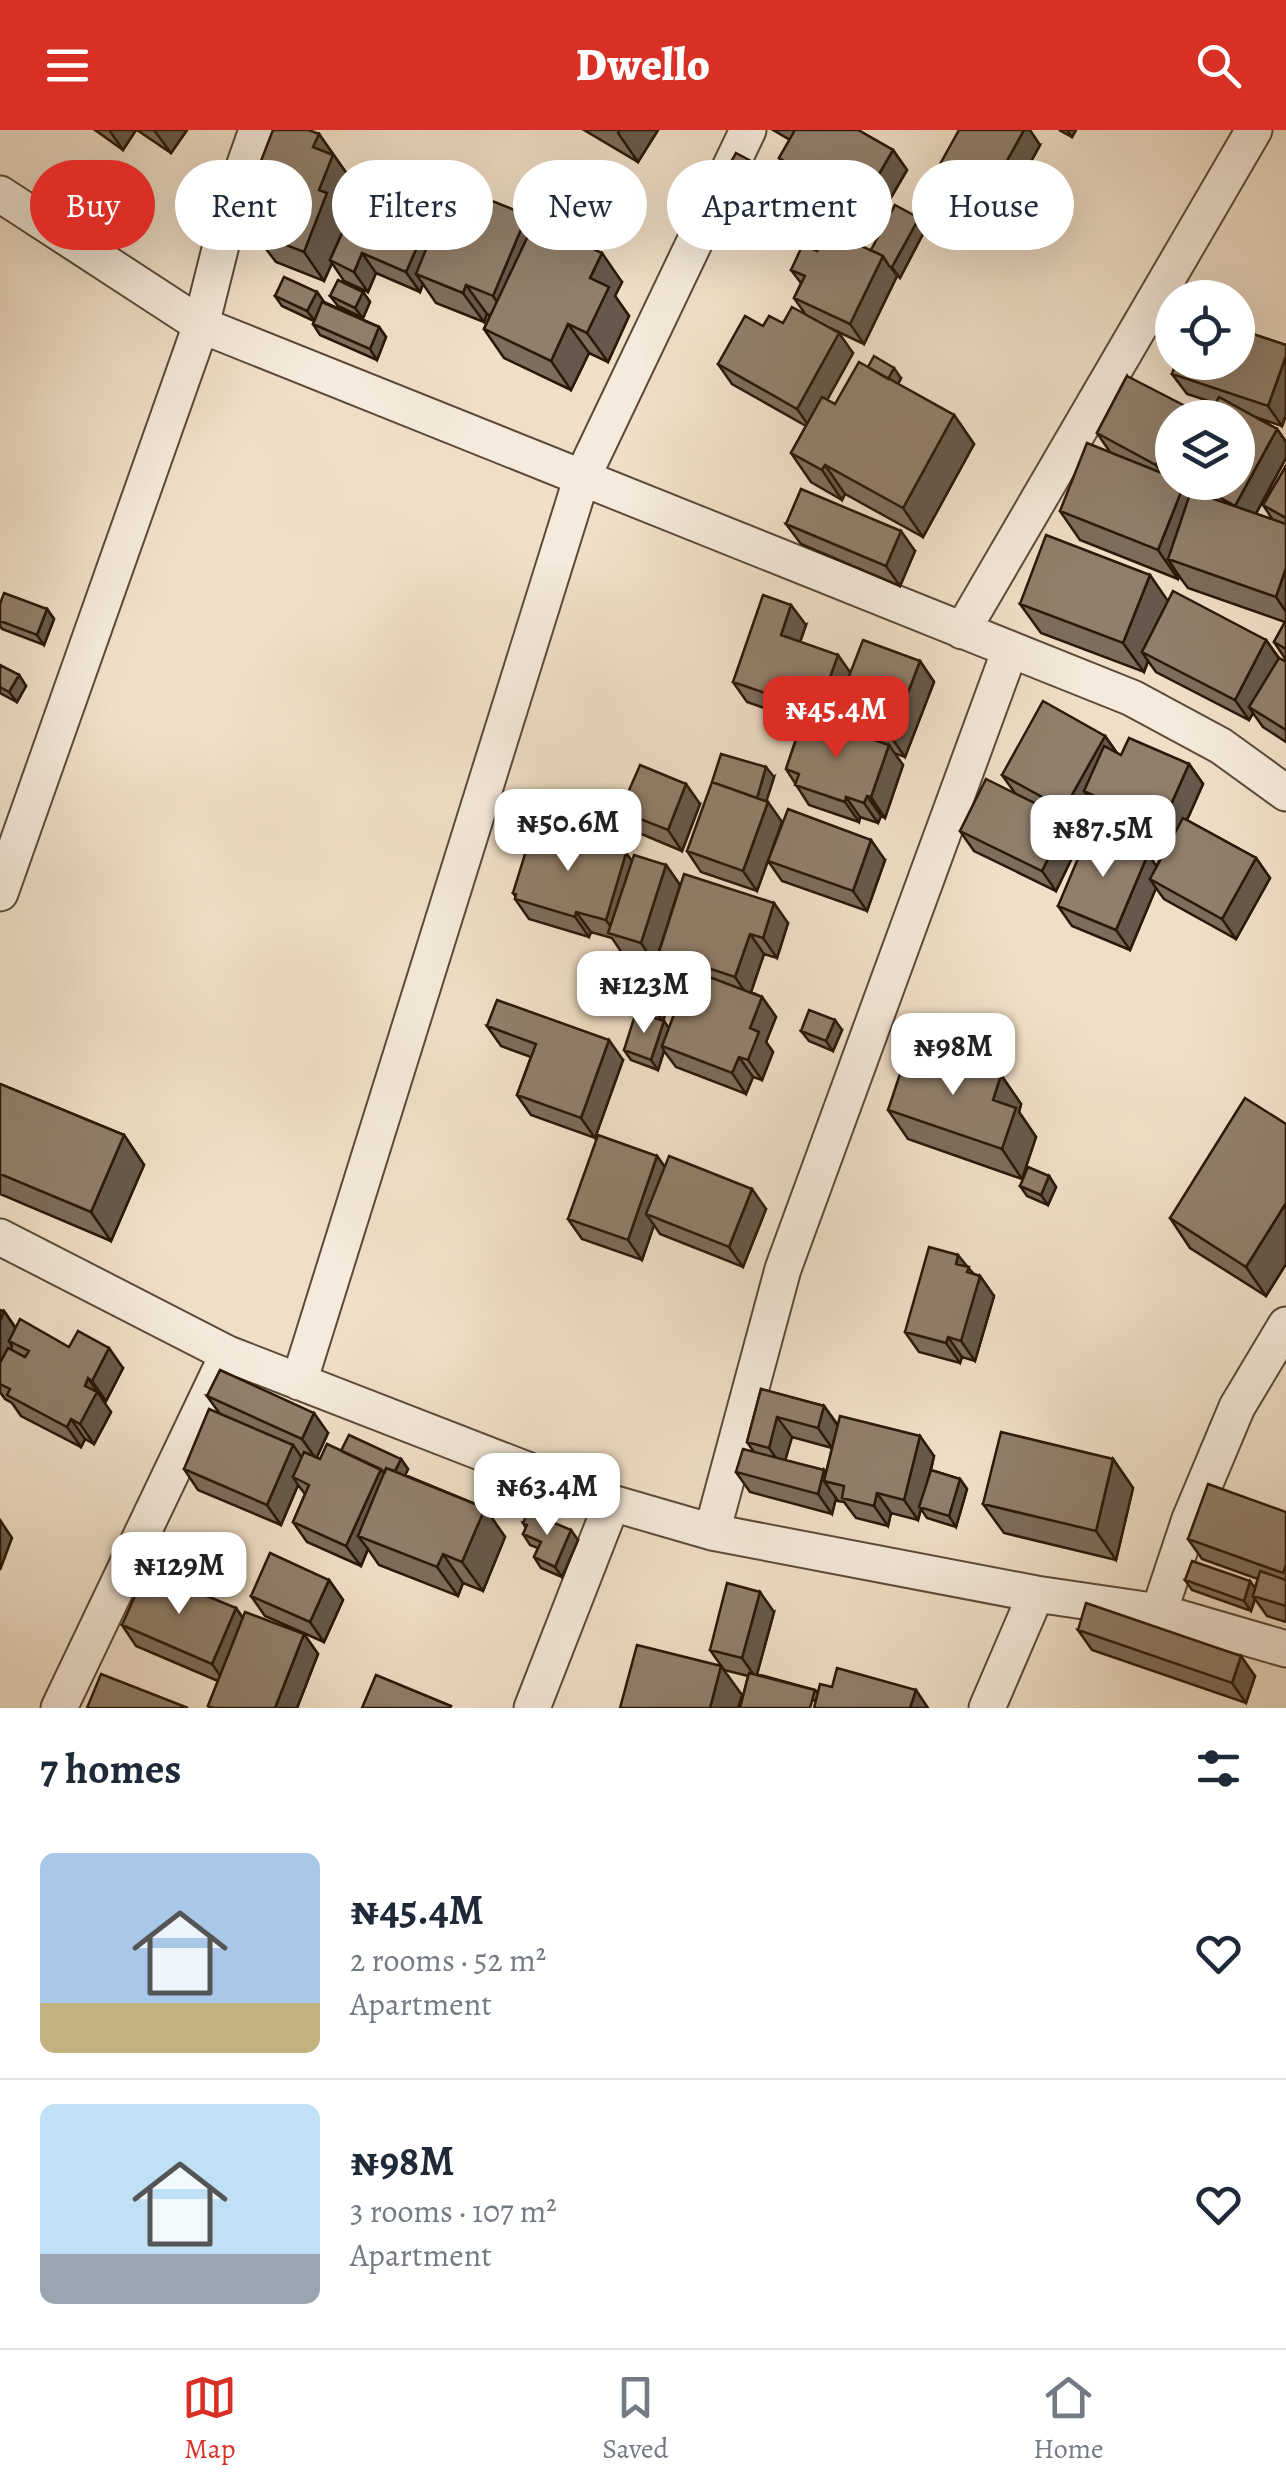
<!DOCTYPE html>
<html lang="en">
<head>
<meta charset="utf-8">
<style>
	:root { --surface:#fff; --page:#f2f2f3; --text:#1f2937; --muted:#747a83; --line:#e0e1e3; --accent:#d93025 }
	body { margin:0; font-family:Alegreya,serif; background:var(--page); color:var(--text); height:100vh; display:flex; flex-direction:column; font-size:38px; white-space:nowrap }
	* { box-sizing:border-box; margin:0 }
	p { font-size:32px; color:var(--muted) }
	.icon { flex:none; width:55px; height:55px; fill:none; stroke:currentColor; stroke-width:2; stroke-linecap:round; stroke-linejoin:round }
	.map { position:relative; height:1578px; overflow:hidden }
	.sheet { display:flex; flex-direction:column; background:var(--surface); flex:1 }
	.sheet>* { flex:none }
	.banner { position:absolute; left:30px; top:30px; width:1228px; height:90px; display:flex; gap:20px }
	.controls { position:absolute; left:1155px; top:150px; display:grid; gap:20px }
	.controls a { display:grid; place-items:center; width:100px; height:100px; border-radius:50%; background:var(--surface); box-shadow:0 10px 40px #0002; font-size:50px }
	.price { position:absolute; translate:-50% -85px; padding:0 22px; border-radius:20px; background:#fff; color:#222; font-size:32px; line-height:65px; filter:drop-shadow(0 2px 5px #0008) }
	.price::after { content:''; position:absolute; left:50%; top:60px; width:30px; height:22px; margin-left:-15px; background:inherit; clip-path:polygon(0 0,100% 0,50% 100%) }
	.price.selected { background:var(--accent); color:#fff }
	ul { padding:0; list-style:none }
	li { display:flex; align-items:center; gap:30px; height:250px; padding:0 40px }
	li+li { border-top:2px solid var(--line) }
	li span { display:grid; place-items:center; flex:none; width:280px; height:200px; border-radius:15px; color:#555 }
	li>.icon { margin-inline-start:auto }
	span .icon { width:120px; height:120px; fill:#fffc; stroke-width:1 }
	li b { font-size:42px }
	h2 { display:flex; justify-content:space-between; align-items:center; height:120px; padding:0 40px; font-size:42px }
	.pill { padding:0 35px; border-radius:45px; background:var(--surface); box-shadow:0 10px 40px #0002; font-size:35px; line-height:90px }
	.pill.selected { background:var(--accent); color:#fff }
	header { display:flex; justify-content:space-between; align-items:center; height:130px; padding:0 40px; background:var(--accent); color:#fff; font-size:45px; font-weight:800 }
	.dock { display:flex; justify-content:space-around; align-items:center; height:140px; border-top:2px solid var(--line); background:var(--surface); font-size:28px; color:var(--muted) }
	.dock a { display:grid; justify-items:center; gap:5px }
	.dock .selected { color:var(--accent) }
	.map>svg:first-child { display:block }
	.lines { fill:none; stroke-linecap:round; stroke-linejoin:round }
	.minor-casing { stroke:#5c4a38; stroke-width:39 }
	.minor { stroke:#f5eadb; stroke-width:35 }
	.wall { fill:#7d6d5c; stroke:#2b1808; stroke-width:2.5; fill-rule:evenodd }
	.shaded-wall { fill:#66594b; stroke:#2b1808; stroke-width:2.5 }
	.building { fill:#917f6b; stroke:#2b1808; stroke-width:2.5 }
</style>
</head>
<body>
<header><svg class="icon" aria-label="menu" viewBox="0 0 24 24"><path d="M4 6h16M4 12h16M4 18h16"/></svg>Dwello<svg class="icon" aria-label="search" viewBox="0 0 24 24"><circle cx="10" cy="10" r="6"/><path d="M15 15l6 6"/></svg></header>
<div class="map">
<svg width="1286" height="1578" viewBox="0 0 1286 1578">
	<rect width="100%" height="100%" fill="#f0dfc7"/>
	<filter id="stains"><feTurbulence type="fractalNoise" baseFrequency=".002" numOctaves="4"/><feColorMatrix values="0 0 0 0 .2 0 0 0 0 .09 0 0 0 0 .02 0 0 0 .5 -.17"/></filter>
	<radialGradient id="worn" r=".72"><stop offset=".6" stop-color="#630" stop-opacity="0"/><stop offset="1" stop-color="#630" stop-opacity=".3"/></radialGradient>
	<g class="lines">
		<g class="minor-casing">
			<path id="minor" d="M0,64L201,195L1132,568L1221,616L1286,663
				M962,501L1254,0
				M0,763L201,195L232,71L257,0
				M0,1107L228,1224L612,1373L712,1402L1036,1464L1159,1482L1286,1519
				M299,1252L581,350L748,0
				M712,1402L783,1139L1010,520
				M1159,1482L1190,1389L1237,1277L1286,1195
				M59,1578L228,1224
				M532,1578L612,1373
				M987,1578L1036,1464"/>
		</g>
		<use href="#minor" class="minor"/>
	</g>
	<path class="wall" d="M95,0H136L123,20Z
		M137,0H187L171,23Z
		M584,0H658L638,32Z
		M773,0H858L893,20L907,40L875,95L794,48L779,28L790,10Z
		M1059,0H1076L1072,7Z
		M319,4L354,54L342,84L347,92L438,69L444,77L527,85L533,95L622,152L615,166L629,186L608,232L589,223L571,260L504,228L484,199L490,185L487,184L484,192L436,173L423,154L420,162L376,143L368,162L344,151L332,133L324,151L276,132L240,85Z
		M1040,15L998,92L948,65L934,45Z
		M766,39L780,59L750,114L720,97L706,77Z
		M919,88L926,98L900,148L897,146L864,214L830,198L853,223L827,270L835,274L868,237L901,248L898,254L954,285L974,314L923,407L845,364L842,370L811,352L791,323L806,296L732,254L718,234L763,196L783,193L806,185L794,168L801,153L791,140L817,121L871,120Z
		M317,162L324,172L379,197L386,207L377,230L320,205L313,194L314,191L282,176L275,166Z
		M363,162L370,172L363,188L338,176L330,166Z
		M1238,188L1242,195L1240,200L1286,215V285L1282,296L1255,287L1277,299L1286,312V328L1256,384L1273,390L1263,375L1286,336V530L1274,512L1285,492L1188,458L1179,446L1178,449L1080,410L1060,381L1110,322L1097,303L1127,246L1172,352H1238L1215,273L1187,264L1172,244L1238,232Z
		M786,394L915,421L900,456L801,414Z
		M1168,471L1266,510L1279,528L1286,532V612L1263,597L1253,583L1249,590L1156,542L1148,531L1144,542L1041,503L1020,474Z
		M0,474L47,479L54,489L44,515L2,499L0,496Z
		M806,495L800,512L850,543L920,531L934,552L905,627L894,623L903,635L885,688L881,686L878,693L860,687L859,692L809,675L786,639L802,591L747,572L733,552ZM837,589L844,600L834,596Z
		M0,535L19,545L26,556L17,572L0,563Z
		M1105,606L1117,623L1121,625L1189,634L1203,654L1187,690L1256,728L1270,748L1236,809L1164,769L1156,758L1130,820L1072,796L1058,776L1156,737L1162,725L1110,702L1095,682L1097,680L1093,674L1078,699L1072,696L1081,709L1056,761L974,721L960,701L1015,663L1002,645Z
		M774,647L766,671L782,692L757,761L701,742L687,721Z
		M700,674L682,721L634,701L620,681Z
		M626,723L632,731L666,735L680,755L788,793L777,828L764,824L751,862L762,867L776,887L766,912L773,922L762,950L753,947L746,964L676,937L664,921L658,940L631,930L624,920L640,883L635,876L669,868L663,891L669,898L688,848L673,842L659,823L655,834L622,823L612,808L591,802L589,807L529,789L515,769L516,767L513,763Z
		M885,730L867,781L782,751L768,731Z
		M487,896L623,930L595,1008L531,985L517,965L531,927L501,916Z
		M842,900L833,921L809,911L801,901Z
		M909,941L1001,945L1021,974L1019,982L1036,1007L1022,1049L908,1009L888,980Z
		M0,954L124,1005L144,1035L111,1111L0,1064Z
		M1286,994V1134L1266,1166L1190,1118L1170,1088Z
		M657,1026L665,1037L766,1079L743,1137L660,1104L654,1095L642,1130L582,1109L568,1089Z
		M1049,1046L1056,1057L1048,1075L1027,1066L1020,1056Z
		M966,1136L974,1144L980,1146L994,1166L975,1231L962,1227L960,1233L919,1222L905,1202Z
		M0,1180L4,1181L16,1198L123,1238L106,1271L102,1270L111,1282L94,1314L85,1309L81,1317L21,1286L12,1273L5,1269L0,1262Z
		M761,1259L824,1276L838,1295L934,1326L931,1340L960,1349L967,1359L956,1397L927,1388L921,1379L918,1390L891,1383L888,1396L856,1388L844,1372L838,1371L836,1368L832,1384L750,1362L736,1342L754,1322L747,1312ZM792,1307L832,1318L826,1343L785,1330Z
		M207,1266L328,1303L317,1327L320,1329L341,1321L401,1329L408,1339L405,1345L485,1378L505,1407L483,1461L463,1453L458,1466L379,1435L368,1419L361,1436L307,1412L293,1392L305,1364L298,1355L281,1395L198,1360L184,1339L220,1284Z
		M1113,1329L1133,1358L1116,1430L1004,1403L983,1374Z
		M1286,1382V1492L1267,1486L1255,1469L1251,1481L1192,1460L1185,1450L1255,1458L1258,1449L1202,1429L1188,1409Z
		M523,1393L578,1410L562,1447L541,1438L534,1427L538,1418L530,1415L523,1404L526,1398Z
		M329,1450L343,1470L324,1512L265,1486L251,1466Z
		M236,1478L243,1488L304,1504L318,1524L297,1578H210L208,1576L218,1551L136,1516L122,1495Z
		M774,1482L757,1544L815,1560L818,1563L832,1557L916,1560L740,1578L748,1546L724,1540L710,1520Z
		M1078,1500L1255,1546L1246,1573L1092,1520Z"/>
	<path class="shaded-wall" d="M109,0H136L123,20Z
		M154,0H187L171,23Z
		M620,0H658L638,32L618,3Z
		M1024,0H1030L1040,15L998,92L984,72Z
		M1067,0H1076L1072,7Z
		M319,4L354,54L342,84L347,92L330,130L332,133L324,151L304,122L319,60L313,17Z
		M893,20L907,40L875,95L861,75Z
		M766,39L780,59L750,114L736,94Z
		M438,69L453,90L416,144L423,154L420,162L406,142Z
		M527,85L547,115L514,195L493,166Z
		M919,88L926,98L900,148L892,137Z
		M362,123L376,143L368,162L354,142Z
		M602,123L622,152L615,166L629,186L608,232L587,203L590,148Z
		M883,126L897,146L864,214L850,194Z
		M466,155L487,184L484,192L463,163Z
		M317,162L324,172L315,191L307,181Z
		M363,162L370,172L363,188L355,178Z
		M568,194L589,223L571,260L551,231Z
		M379,197L386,207L377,230L370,219Z
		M839,203L853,223L811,299L797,279Z
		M1286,226V285L1282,296L1268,276Z
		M894,238L901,248L894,262L886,252Z
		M1187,277L1194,288H1181Z
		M954,285L974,314L923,407L903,378Z
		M1277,299L1286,312V328L1249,396L1235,376Z
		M1172,304V350L1170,355L1156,335Z
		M825,335L845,364L842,370L822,340Z
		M1185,352L1205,381L1168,429L1179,446L1178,449L1158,420Z
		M901,401L915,421L900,456L886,436Z
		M1286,438V482L1276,467Z
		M1150,445L1170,474L1142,522L1148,531L1144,542L1123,513Z
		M791,475L806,495L795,526L781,505Z
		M47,479L54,489L44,515L37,505Z
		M1266,510L1280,530L1249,577L1253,583L1249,590L1235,570Z
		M838,525L852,545L834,585L837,589L833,601L818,581Z
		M920,531L934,552L905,627L891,607Z
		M19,545L26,556L17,572L9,562Z
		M1105,606L1119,626L1084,661L1093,674L1078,699L1064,679Z
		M889,615L903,635L885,688L871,667Z
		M1189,634L1203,654L1170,728L1156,708Z
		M766,637L774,647L764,679L757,668Z
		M686,654L700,674L682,721L668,700Z
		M867,666L881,686L878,693L864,673Z
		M846,667L860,687L859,692L845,672Z
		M768,672L782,692L757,761L743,741Z
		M1067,689L1081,709L1056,761L1042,741Z
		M871,710L885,730L867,781L853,761Z
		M626,723L641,743L616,805L606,790Z
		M1148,724L1162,744L1150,749L1156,758L1130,820L1116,800Z
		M1256,728L1270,748L1236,809L1222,789Z
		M666,735L680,755L655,834L641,813Z
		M774,773L788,793L777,828L763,808Z
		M576,782L591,802L589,807L575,787Z
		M750,804L764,824L749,868L735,847Z
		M662,858L669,868L663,892L656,881Z
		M762,867L776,887L766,912L773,922L762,950L748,930L750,898Z
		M835,890L842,900L833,921L826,911Z
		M664,891L671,901L662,916L664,921L658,940L651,930Z
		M609,910L623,930L595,1008L581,988Z
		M739,927L753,947L746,964L732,943Z
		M1001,945L1021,974L1019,982L1036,1007L1022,1049L1002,1019L993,970Z
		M124,1005L144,1035L111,1111L91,1082Z
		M657,1026L671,1046L646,1084L654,1095L642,1130L628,1110Z
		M1049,1046L1056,1057L1048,1075L1041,1065Z
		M752,1059L766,1079L743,1137L729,1117Z
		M1286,1073V1134L1266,1166L1246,1137Z
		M958,1125L979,1151L980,1146L994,1166L975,1231L961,1211L956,1134Z
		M4,1181L18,1202L9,1211L12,1216L0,1246V1191Z
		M948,1207L962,1227L960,1233L946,1213Z
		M109,1218L123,1238L106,1271L92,1251Z
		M88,1248L111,1282L94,1314L80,1294L85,1256Z
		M824,1276L838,1296L832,1318L818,1298Z
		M314,1283L328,1303L316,1329L302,1309Z
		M777,1287L792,1307L783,1338L769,1318Z
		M71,1289L85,1309L81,1317L67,1297Z
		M920,1306L934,1326L918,1390L904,1370Z
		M293,1315L307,1335L293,1347L298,1355L281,1395L267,1375Z
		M401,1329L408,1339L400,1356L393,1346Z
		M1113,1329L1133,1358L1116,1430L1096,1401Z
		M381,1339L395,1359L358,1406L368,1419L361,1436L346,1416Z
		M824,1340L832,1353L824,1351L836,1368L832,1384L818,1364Z
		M960,1349L967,1359L956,1397L949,1386Z
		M877,1363L891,1383L888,1396L874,1376Z
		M485,1378L505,1407L483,1461L462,1432Z
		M0,1390L12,1408L0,1440Z
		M571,1400L578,1410L562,1447L555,1437Z
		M443,1424L463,1453L458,1466L437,1437Z
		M329,1450L343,1470L324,1512L310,1492Z
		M1250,1451L1258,1462L1253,1466L1255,1469L1251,1481L1244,1471Z
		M760,1462L774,1482L756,1548L742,1528Z
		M236,1478L250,1499L226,1554L212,1534Z
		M304,1504L318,1524L297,1578H275Z
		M1241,1526L1255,1546L1246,1573L1232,1553Z
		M721,1536L742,1565L738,1578H710Z
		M916,1560L928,1578H910Z"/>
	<path class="building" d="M273,0H309L319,4L313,17L333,25L319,60L327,63L304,122L255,103L259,92L240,85Z
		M795,0H858L893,20L861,75L779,28Z
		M959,0H1024L984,72L934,45Z
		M736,23L766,39L736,94L706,77Z
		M371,39L438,69L406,142L362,123L354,142L330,130Z
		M452,55L527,85L493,166L466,155L463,163L416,144Z
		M895,75L919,88L892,137L889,136L883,126L871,120Z
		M535,91L602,123L590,148L609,157L587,203L568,194L551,231L484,199Z
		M827,100L883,126L850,194L794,168L805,146L791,140L803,114L817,121Z
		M284,147L317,162L307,181L275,166Z
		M338,150L363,162L355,178L330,166Z
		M322,172L379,197L370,219L313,194Z
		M792,177L839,203L797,279L718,234L745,186L763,196L769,186L783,193Z
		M1238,199L1286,215V226L1268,276L1172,244L1176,232H1238Z
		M874,226L894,238L888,249L868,237Z
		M859,232L954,285L903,378L825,335L822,340L791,323L822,267L835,274Z
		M1127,246L1187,277L1181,288H1172V304L1156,335L1097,303Z
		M1219,267L1277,299L1235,376L1193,352H1238V288H1208Z
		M1087,313L1172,347V352H1185L1158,420L1060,381Z
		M1286,336V388L1263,375Z
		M801,359L901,401L886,436L786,394Z
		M1191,361L1286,394V438L1276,467L1168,429Z
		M1046,405L1150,445L1123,513L1020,474Z
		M1173,461L1266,510L1235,570L1142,522Z
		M4,463L47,479L37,505L0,491V474Z
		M763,465L791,475L781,505L838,525L818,581L733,552Z
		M1286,490V519L1274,512Z
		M863,510L920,531L891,607L834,585Z
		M1279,528L1286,532V600L1249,577Z
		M0,535L19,545L9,562L0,557Z
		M1043,571L1105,606L1064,679L1002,645Z
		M804,586L889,615L871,667L867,666L864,673L846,667L845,672L795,655L799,644L786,639Z
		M1129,608L1189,634L1156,708L1095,682L1101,669L1084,661L1104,616L1121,625Z
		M721,624L766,637L757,668L712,652Z
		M640,635L686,654L668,700L620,681Z
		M986,649L1067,689L1042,741L960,701Z
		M712,652L768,672L743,741L687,721Z
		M788,679L871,710L853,761L768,731Z
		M1183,688L1256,728L1222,789L1150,749Z
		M534,695L626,723L606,790L576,782L575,787L515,769L516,764L513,763Z
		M1090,700L1148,724L1116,800L1058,776Z
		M634,725L666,735L641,813L608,803Z
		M684,744L774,773L763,808L750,804L735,847L659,822Z
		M691,840L762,867L750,898L759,902L748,930L739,927L732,943L662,916Z
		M641,853L662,858L656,881L635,876Z
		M497,870L609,910L581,988L517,965L536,914L487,896Z
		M809,880L835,890L826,911L801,901Z
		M636,882L664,891L651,930L624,920Z
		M918,916L1001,945L993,970L1016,978L1002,1019L888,980L902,938L909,941Z
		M0,954L124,1005L91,1082L0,1044Z
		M1245,968L1286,994V1073L1246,1137L1170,1088Z
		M598,1005L657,1026L628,1110L568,1089Z
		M669,1026L752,1059L729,1117L646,1084Z
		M1028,1037L1049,1046L1041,1065L1020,1056Z
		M929,1117L958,1125L956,1134L969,1137L967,1142L980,1146L961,1211L948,1207L946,1213L905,1202Z
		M20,1189L69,1217L78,1201L109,1218L92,1251L88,1248L85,1256L97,1262L80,1294L71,1289L67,1297L7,1265L10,1259L0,1254V1233L8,1218L25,1227L29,1221L9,1211Z
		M220,1240L314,1283L302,1309L207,1266Z
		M761,1259L824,1276L818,1298L777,1287L769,1318L747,1312Z
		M209,1279L293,1315L267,1375L184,1339Z
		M840,1286L920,1306L904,1370L877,1363L874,1376L842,1368L844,1356L824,1351Z
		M1001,1302L1113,1329L1096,1401L983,1374Z
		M349,1305L401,1329L395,1341L386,1338L385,1342L341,1321Z
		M327,1314L381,1339L346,1416L293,1392L309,1355L293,1347L304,1322L320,1329Z
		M743,1319L824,1340L818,1364L736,1342Z
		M386,1338L485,1378L462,1432L443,1424L437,1437L358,1406Z
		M931,1340L960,1349L949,1386L919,1377Z
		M1208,1354L1286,1382V1435L1283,1443L1188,1409Z
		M528,1382L571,1400L555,1437L534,1427L541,1412L523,1404L527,1395L523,1393Z
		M270,1423L329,1450L310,1492L251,1466Z
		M1192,1431L1250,1451L1244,1471L1185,1450Z
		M146,1441L236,1478L212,1534L122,1495Z
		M1260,1441L1286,1450V1476L1253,1466Z
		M727,1453L760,1462L742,1528L710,1520Z
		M1086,1473L1241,1526L1232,1553L1078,1500Z
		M245,1482L304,1504L275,1578H214L208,1576Z
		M637,1515L721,1536L710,1578H620Z
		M837,1538L916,1560L910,1578H814L820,1554L832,1557Z
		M749,1543L815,1560L810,1578H740Z
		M101,1544L188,1578H87Z
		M376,1545L451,1576L450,1578H362Z"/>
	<rect width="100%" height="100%" filter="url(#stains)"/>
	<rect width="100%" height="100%" fill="url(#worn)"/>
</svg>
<div class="controls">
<a><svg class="icon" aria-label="locate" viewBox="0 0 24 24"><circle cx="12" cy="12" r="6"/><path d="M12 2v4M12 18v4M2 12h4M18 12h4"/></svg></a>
<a><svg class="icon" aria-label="layers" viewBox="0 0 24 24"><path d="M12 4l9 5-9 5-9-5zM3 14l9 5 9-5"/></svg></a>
</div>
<b class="price selected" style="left:836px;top:631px">₦45.4M</b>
<b class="price" style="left:568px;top:744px">₦50.6M</b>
<b class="price" style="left:1103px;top:750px">₦87.5M</b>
<b class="price" style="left:644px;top:906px">₦123M</b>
<b class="price" style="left:953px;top:968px">₦98M</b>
<b class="price" style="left:547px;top:1408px">₦63.4M</b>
<b class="price" style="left:179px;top:1487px">₦129M</b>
<div class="banner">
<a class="pill selected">Buy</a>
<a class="pill">Rent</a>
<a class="pill">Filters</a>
<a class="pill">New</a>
<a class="pill">Apartment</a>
<a class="pill">House</a>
</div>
</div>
<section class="sheet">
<h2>7 homes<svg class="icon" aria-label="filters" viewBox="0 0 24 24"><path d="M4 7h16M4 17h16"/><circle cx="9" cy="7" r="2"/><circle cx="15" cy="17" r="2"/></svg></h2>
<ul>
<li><span style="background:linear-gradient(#a9c7e8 75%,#c2b280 0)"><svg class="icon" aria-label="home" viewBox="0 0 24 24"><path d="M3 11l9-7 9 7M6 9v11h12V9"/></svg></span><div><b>₦45.4M</b><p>2 rooms · 52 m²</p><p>Apartment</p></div><svg class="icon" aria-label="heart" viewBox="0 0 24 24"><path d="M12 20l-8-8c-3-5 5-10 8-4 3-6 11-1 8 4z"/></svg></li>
<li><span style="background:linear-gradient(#bfe0f5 75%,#9aa5b1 0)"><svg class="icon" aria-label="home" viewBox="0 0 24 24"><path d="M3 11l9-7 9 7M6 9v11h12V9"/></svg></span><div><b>₦98M</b><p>3 rooms · 107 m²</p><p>Apartment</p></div><svg class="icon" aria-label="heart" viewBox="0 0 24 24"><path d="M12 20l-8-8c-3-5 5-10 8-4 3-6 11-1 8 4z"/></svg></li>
</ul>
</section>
<nav class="dock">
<a class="selected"><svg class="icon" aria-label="map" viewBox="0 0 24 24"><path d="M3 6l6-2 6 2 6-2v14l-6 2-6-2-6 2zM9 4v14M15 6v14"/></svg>Map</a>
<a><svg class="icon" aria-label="saved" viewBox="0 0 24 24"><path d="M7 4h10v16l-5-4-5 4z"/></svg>Saved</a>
<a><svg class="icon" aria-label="home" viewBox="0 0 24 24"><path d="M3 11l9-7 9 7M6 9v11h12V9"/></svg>Home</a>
</nav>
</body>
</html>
